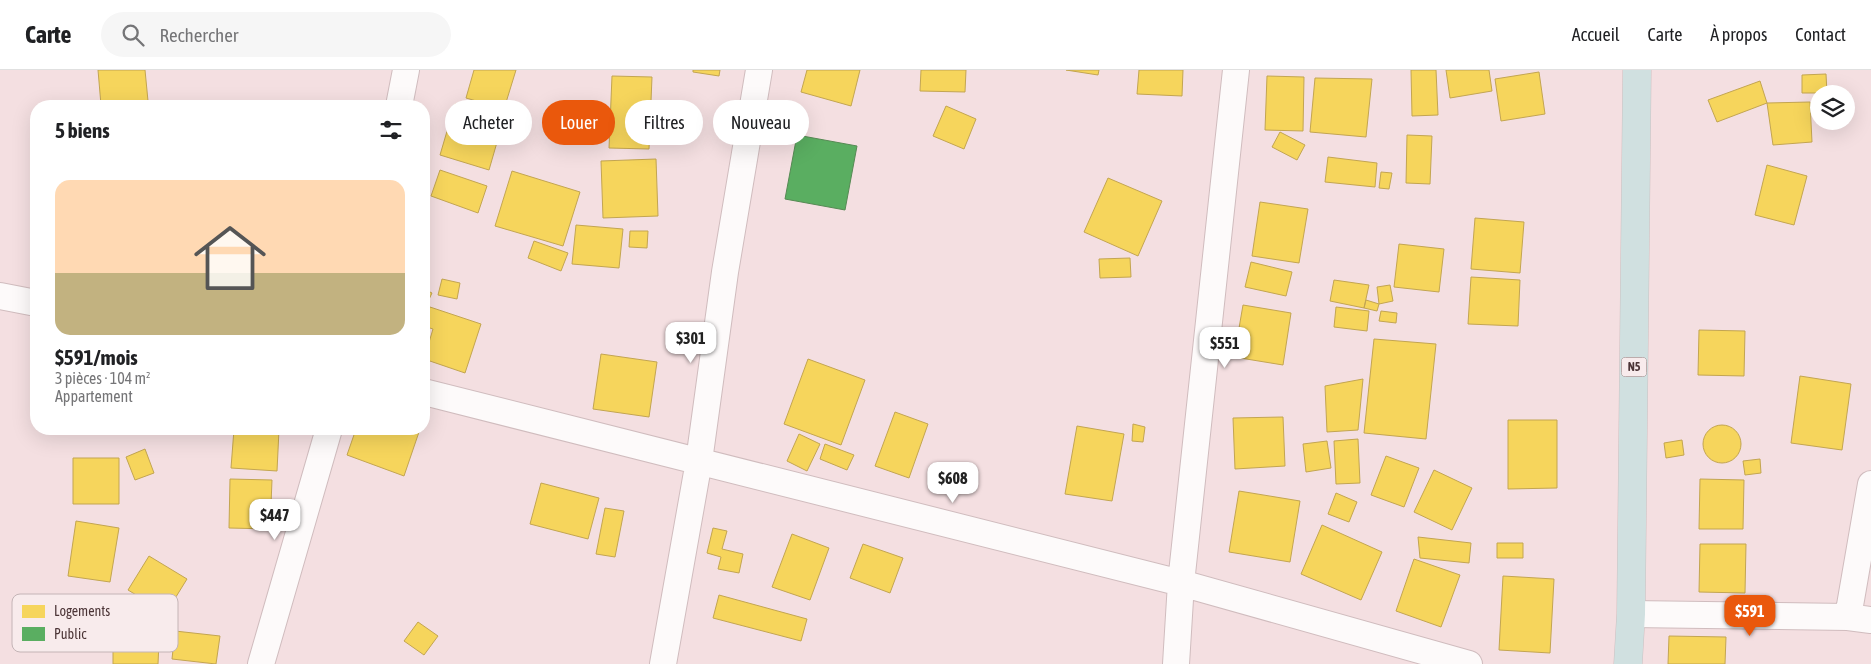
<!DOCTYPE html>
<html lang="fr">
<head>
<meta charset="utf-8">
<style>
	:root { --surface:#fff; --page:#f6f6f6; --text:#202124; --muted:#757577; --line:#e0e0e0; --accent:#ea580c }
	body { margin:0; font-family:"Asap Condensed",sans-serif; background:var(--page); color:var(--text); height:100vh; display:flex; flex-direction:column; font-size:19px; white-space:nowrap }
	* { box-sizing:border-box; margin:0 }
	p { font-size:16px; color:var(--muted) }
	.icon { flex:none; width:28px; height:28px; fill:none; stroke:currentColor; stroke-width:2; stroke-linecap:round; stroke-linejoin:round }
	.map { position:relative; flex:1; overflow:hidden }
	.sheet { position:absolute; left:30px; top:30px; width:400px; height:335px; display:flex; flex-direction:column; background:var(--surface); border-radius:20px; box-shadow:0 5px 20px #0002 }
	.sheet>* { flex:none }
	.banner { position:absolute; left:445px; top:30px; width:475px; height:45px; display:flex; gap:10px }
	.tools { position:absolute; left:1810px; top:15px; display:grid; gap:10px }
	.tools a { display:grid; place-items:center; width:45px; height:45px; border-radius:50%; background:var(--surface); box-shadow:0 5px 20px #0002; font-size:25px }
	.price { position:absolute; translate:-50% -42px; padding:0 11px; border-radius:10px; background:#fff; color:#222; font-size:16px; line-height:32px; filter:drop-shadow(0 1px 2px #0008) }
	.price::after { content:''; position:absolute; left:50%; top:30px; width:15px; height:11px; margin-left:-8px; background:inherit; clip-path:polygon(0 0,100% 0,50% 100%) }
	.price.active { background:var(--accent); color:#fff }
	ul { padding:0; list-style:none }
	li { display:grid; align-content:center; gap:10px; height:265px; padding:0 25px }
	li span { display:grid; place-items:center; height:155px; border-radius:15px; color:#555 }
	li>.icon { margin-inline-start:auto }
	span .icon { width:90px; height:90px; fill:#fffc; stroke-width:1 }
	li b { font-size:21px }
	h2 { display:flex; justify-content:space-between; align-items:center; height:60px; padding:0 25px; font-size:21px }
	.chip { padding:0 18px; border-radius:22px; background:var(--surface); box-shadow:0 5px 20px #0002; font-size:18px; line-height:45px }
	.chip.active { background:var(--accent); color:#fff }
	header { display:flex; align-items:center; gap:30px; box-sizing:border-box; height:70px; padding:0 25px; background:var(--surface); border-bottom:1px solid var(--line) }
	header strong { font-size:24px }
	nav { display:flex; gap:28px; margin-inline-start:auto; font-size:18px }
	.search { width:350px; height:45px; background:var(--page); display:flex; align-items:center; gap:12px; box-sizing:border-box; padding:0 18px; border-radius:28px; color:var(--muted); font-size:19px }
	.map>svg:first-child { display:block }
	.homes { fill:#f6d55c; stroke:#c3a551 }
	.public { fill:#5aae61; stroke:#568a54 }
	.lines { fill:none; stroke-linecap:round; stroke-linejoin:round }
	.minor-casing { stroke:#d0bcbe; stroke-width:28 }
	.trunk-casing { stroke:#cdc0c1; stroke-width:29 }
	.minor { stroke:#fdfafa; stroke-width:26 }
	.trunk { stroke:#d0e0e0; stroke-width:28 }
	.labels { text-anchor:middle; stroke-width:5; stroke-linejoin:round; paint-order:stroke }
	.shield { fill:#f8ebec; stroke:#806c6d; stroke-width:1 }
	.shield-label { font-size:12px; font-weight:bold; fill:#4c3537 }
	.key { fill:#f8ebec; stroke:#c4b4b6; stroke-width:1 }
	.key-label { font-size:14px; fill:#4c3537 }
</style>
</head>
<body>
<header>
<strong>Carte</strong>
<div class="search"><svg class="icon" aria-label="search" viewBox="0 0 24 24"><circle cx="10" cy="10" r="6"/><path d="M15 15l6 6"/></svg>Rechercher</div>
<nav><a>Accueil</a><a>Carte</a><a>À propos</a><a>Contact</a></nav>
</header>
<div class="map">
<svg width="1871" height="594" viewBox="0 0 1871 594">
	<rect width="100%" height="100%" fill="#f4dfe1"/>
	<path class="homes" d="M98,0H145L148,31L101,35Z
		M474,0H516L504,39L466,28Z
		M693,0H720L719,6L693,2Z
		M807,0H860L851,36L801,22Z
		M921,0H966L965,22L920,21Z
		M1066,0H1099L1098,5Z
		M1139,0H1183L1182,26L1137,24Z
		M1411,0H1436L1438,45L1412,46Z
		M1446,0H1489L1492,21L1450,28Z
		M1539,2L1545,44L1501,51L1495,9Z
		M1826,4L1827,23H1802V5Z
		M612,6L652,7L649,79L609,78Z
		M1267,6L1304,7L1303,61L1265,60Z
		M1315,8L1372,9L1366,67L1310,62Z
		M1760,11L1767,33L1717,52L1708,30Z
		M1810,32L1812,72L1773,75L1767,33Z
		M455,34L504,48L489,100L440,85Z
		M946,36L976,49L964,79L933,66Z
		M1280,62L1305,75L1297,90L1272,77Z
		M1407,65L1432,66L1430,114L1406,113Z
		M1328,87L1377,93L1375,117L1325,112Z
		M656,89L658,146L603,148L601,91Z
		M1767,95L1807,106L1794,155L1755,145Z
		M440,100L487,116L478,143L431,126Z
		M512,101L580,122L563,176L495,156Z
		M1381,102L1392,103L1389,119L1379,118Z
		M1108,108L1162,131L1138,186L1084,162Z
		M1260,132L1308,139L1299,193L1252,186Z
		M1475,148L1524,152L1520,203L1471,199Z
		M576,155L623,159L619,198L572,194Z
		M630,161H648L647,178L629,177Z
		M534,171L568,183L561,201L528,188Z
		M1399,174L1444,179L1439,222L1394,217Z
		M1130,188L1131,207L1100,208L1099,189Z
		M1251,192L1292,202L1286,226L1245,217Z
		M1471,207L1520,210L1518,256L1468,254Z
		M442,209L460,213L457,229L438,225Z
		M1334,210L1369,215L1364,238L1330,231Z
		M1390,215L1393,231L1379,234L1377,217Z
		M424,219L432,223L424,240Z
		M1366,230L1379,234L1377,241L1364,238Z
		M1243,235L1291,243L1283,295L1234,287Z
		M430,237L481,254L465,303L424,289L433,259L424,256Z
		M1336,237L1369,241L1367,261L1334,257Z
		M1381,241L1397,243L1396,253L1379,251Z
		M1699,260L1745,261L1744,306L1698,305Z
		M1374,269L1436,274L1426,369L1364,363Z
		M601,284L657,292L649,347L593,339Z
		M808,289L865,310L841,375L784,354Z
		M1800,306L1851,314L1842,380L1791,373Z
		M1363,309L1358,360L1327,362L1325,316Z
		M895,342L928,354L909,408L875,396Z
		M1283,347L1285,396L1235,399L1233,348Z
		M1508,350H1557V418L1508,419Z
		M1133,354L1145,357L1143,372L1132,371Z
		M1703 374a19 19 0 1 1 38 0a19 19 0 1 1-38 0Z
		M1077,356L1124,364L1112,431L1065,424Z
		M234,359L279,360L277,401L231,398Z
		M356,359H420L404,406L347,385Z
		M799,364L820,374L807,401L787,391Z
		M1358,369L1360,413L1336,414L1334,371Z
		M1682,370L1684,385L1666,388L1664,373Z
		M1327,371L1331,398L1306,402L1303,374Z
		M825,374L854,385L847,400L820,389Z
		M145,379L154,403L135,410L126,387Z
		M1386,386L1419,398L1404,437L1371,425Z
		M73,388H119V434H73Z
		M1760,389L1761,403L1745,405L1743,391Z
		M1434,400L1472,418L1452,460L1414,442Z
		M230,409L272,410L270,459L229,458Z
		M1700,409L1744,410L1743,459H1699Z
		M541,413L599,428L588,469L530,454Z
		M1239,421L1300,431L1290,492L1229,482Z
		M1336,423L1357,432L1349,452L1328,444Z
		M605,438L624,441L615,487L596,484Z
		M76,451L119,458L110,512L68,506Z
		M1322,455L1382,482L1361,530L1301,504Z
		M713,458L727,461L722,479L743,484L739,503L718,499L721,487L707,483Z
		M792,464L829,478L810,530L772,517Z
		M1418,467L1471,473L1469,493L1420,488Z
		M1497,473H1523V488H1497Z
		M863,474L903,488L890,523L850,508Z
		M1700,474H1746L1745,523L1699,522Z
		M149,486L187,509L166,543L128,520Z
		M1414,489L1460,505L1441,557L1396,541Z
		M1503,506L1554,509L1550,583L1499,580Z
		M719,525L807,549L801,571L713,548Z
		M418,552L438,566L424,585L404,571Z
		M175,561L220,566L216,594L172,589Z
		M1669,566L1726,567L1725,594H1668Z
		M113,571L159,572L158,594H113Z"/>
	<path class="public" d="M797,65L857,76L845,140L785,129Z"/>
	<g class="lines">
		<g class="minor-casing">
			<path id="minor" d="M399,36L406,0
				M0,226L36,233
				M424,322L1181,513L1469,594
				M1631,544L1848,547L1871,550
				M1848,547L1871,414
				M261,594L329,359
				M663,594L699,391L725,202L759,0
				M1176,594L1181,513L1236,0"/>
		</g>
		<g class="trunk-casing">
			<path id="trunk" d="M1628,594L1631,544L1637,0"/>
		</g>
		<use href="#minor" class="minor"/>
		<use href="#trunk" class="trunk"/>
	</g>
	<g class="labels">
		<rect class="shield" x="1621.5" y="287.5" width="25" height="19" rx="4"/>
		<g class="shield-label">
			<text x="1634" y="301">N5</text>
		</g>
	</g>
	<rect x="12" y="524" width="166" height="58" rx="8" class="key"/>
	<rect x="22" y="535" width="23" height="13" fill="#f6d55c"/>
	<rect x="22" y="557" width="23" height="14" fill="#5aae61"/>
	<g class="key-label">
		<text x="54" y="546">Logements</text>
		<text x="54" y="569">Public</text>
	</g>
</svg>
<div class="tools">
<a><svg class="icon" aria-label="layers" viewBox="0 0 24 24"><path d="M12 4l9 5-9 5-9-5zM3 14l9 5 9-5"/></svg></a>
</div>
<b class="price" style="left:691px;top:294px">$301</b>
<b class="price" style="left:1225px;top:299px">$551</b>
<b class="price" style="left:953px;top:434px">$608</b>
<b class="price" style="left:275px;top:471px">$447</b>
<b class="price active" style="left:1750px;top:567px">$591</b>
<div class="banner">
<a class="chip">Acheter</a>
<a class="chip active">Louer</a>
<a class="chip">Filtres</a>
<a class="chip">Nouveau</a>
</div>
<section class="sheet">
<h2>5 biens<svg class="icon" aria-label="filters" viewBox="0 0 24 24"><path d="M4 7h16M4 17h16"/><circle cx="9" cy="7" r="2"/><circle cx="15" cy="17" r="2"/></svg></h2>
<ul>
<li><span style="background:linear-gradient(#ffd9b3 60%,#c2b280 0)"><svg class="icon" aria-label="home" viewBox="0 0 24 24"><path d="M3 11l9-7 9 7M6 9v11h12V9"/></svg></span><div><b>$591/mois</b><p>3 pièces · 104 m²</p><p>Appartement</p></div></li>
</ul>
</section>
</div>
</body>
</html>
